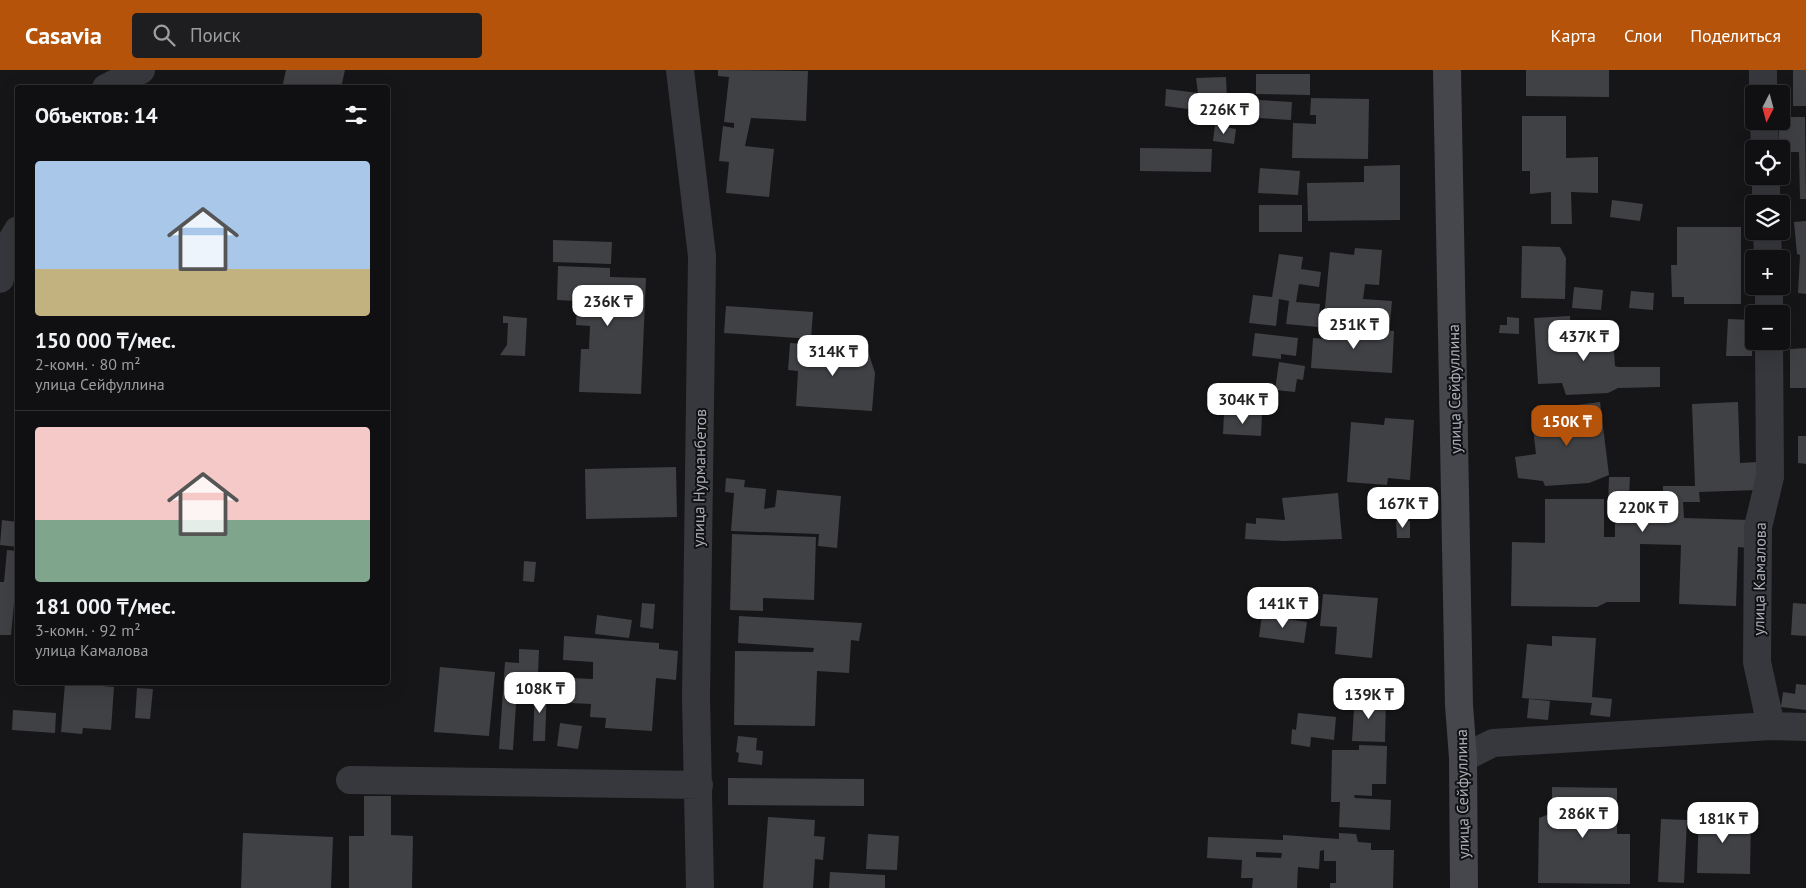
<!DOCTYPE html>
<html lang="ru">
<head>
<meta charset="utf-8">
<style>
	:root { --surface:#101012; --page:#1e1e20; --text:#f1f3f6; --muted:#9c9d9f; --line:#303032; --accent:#b45309 }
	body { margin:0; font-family:"PT Sans",sans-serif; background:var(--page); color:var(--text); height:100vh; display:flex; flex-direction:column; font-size:19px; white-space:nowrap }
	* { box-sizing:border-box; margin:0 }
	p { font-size:16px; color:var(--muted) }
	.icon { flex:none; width:28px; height:28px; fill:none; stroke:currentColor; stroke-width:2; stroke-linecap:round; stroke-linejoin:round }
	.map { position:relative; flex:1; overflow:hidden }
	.side { position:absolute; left:15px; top:15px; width:375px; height:600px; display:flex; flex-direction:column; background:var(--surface); border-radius:5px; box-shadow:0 5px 20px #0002,0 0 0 1px var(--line) }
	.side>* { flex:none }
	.needle { width:32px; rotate:186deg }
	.tools { position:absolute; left:1745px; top:15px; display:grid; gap:10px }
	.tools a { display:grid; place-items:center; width:45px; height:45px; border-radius:5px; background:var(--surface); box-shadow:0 5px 20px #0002,0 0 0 1px var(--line); font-size:25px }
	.price { position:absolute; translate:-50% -42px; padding:0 11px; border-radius:10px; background:#fff; color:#222; font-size:16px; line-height:32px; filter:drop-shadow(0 1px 2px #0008) }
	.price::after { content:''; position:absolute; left:50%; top:30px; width:15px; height:11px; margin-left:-8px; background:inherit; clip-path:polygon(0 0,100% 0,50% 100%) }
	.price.selected { background:var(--accent); color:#fff }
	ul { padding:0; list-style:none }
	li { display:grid; align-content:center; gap:10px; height:265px; padding:0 20px }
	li+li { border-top:1px solid var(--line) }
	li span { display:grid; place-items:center; height:155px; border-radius:5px; color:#555 }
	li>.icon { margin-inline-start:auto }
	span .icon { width:90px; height:90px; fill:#fffc; stroke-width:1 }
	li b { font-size:21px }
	h2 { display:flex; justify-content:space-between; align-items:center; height:60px; padding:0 20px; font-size:21px }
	header { display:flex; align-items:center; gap:30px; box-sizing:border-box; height:70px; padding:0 25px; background:var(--accent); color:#fff }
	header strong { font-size:24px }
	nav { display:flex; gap:28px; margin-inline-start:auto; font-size:18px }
	.search { width:350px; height:45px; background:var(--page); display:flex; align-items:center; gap:12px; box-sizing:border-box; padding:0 18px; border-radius:5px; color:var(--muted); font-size:19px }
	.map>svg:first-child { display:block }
	.building { fill:#404145; fill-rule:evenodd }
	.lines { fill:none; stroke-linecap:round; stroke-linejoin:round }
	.street { stroke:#37383d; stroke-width:28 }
	.secondary { stroke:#45474d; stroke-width:28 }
	.labels { text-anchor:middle; stroke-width:4; stroke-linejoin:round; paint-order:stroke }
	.street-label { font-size:16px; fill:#a8adb8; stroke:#111113 }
</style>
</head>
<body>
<header>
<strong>Casavia</strong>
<div class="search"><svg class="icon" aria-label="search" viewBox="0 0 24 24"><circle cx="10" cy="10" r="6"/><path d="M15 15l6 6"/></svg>Поиск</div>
<nav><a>Карта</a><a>Слои</a><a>Поделиться</a></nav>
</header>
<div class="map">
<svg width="1806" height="818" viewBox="0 0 1806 818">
	<rect width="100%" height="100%" fill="#161618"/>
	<path class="building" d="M286,0H345L341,18H282Z
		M718,0L808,1L806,51L751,48L745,76L774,79L769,127L726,123L729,92L719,91L723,56L734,58V53L724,52L729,7L718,6Z
		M1526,0H1609V27L1526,26Z
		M1793,0H1806V36H1793Z
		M1256,4H1310V25L1256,24Z
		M1226,7L1227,30L1197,32L1196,40L1165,36L1166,19L1198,23L1196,8Z
		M1311,28L1369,29L1368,89L1292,88L1293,53L1316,54V45H1310Z
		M1242,29L1292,32L1291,50L1241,47Z
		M1522,46H1566V88L1598,87V123L1571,122L1572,154H1551V122L1530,124V101H1522Z
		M1781,47H1805L1806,129H1800L1799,82H1781V79H1779V51H1781Z
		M1215,55L1236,59L1234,74L1213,71Z
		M1140,78L1212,79L1211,102L1140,101Z
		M1400,95V150L1308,151L1307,113L1364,112V96Z
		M1260,98L1300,101L1298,125L1258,123Z
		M1612,130L1643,134L1640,151L1610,147Z
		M1259,135H1302V162H1259Z
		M1806,151V224L1798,223L1800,185L1797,184L1794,152Z
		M1677,157H1741V234H1684V227H1672L1671,195H1677Z
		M553,170L612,172L611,194L553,192Z
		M1522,176L1560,177L1566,188L1565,229L1521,228Z
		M1355,178L1382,180L1379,215L1365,214L1363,229L1392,231L1390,254L1324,248L1330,182L1354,185Z
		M1279,184L1303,187L1301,199L1321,202L1319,217L1299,214L1296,232L1320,234L1318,257L1286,254L1289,231L1279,229L1276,256L1249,253L1253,225L1272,227Z
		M558,196L610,198V207L646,208L641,324L579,322L581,279H589L590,256L576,255L577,231L557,230Z
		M1574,217L1603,220L1601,240L1572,238Z
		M1631,221L1654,223L1653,240L1629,238Z
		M726,236L813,242L811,269L724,263Z
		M503,246L527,248L525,286L500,285L507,275L508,253H503Z
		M1570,246L1571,269L1613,267L1615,296L1618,297H1660V317L1618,318L1608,323L1566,325L1562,313L1538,314L1534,248Z
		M1507,247L1519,248V264L1499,263L1500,255H1507Z
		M1728,249L1753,250L1752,286H1726Z
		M1328,257L1394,261L1392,303L1311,298L1313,268L1327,269Z
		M1255,263L1298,268L1296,286L1281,284V289L1252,286Z
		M790,273L867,278L875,303L872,341L796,336L798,301L788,300Z
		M1806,278V318H1790V279Z
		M1279,292L1305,296L1303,310L1297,309L1295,322L1275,320Z
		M1600,332L1609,405L1589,413L1545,416L1543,411L1518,408L1515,387L1536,384L1531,341Z
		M1738,332L1740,393L1757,392L1758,420L1699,422L1700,432H1683L1684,448L1750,450L1749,478L1738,477L1736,536L1679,534L1681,475L1640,474V532H1607L1597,537L1511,536L1512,472L1545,473V429H1604V467H1615V436L1608,437L1609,407H1630L1629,428L1662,430L1663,431V416H1695L1692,334Z
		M1224,343L1262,345L1261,366L1223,364Z
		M1385,348L1414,350L1410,410L1388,408L1387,415L1347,412L1351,352L1384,355Z
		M1798,366H1806V394L1798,393Z
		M676,397L677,447L586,449L585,399Z
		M726,408L745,410L744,417L766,419L764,439L775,437L777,420L841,426L837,478L818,476L819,464L731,461L734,423L725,422Z
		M1338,423L1342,469L1283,471L1245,469L1246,453L1256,454V448L1285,450L1282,428Z
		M2,450L18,452V477L0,475Z
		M1396,451H1410V468H1397Z
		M732,464L816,467L814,530L763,528V541L730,540Z
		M7,480L18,481V512H16L11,565H0V512H4Z
		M524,491L536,492L534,512L523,511Z
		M1323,524L1378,528L1372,588L1335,584L1337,557L1320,556Z
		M642,533L655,534L653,559L640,557Z
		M1793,533L1806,534V566L1791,565Z
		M597,545L632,550L629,568L595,564Z
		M1262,545L1307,552L1304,573L1259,567Z
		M739,546L862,553L859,571L851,570L849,603L817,601L815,656L734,655L735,581L813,582L814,578L738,573Z
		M564,566L659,573V579L678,581L676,610L656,608L652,661L605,658L606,648L590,647L591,634L570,633L572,608L593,609V592L563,590Z
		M1552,566L1596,568L1592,627L1612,629L1610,647L1590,645L1592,633L1522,628L1527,574L1552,576Z
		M519,579L539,580L538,604L518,603L513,680L499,679L505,592L519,593Z
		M440,597L495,602L489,666L434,662Z
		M65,613L114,617L111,660L83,658L82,664L61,662Z
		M1796,614L1806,615V640L1781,637L1783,622L1795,624Z
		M535,617H547L545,671H533Z
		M137,618L153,619L150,649L135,648Z
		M1349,628L1386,629L1385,672L1352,671L1354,639H1349Z
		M1529,629L1550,631L1548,650L1527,648Z
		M13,640L56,643L55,663L12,660Z
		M1298,643L1336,647L1334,670L1311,667L1310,677L1291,674L1292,659L1296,660Z
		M560,653L582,656L578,679L557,676Z
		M738,666L757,668L756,680L763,681L762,695L738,692L739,683L736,682Z
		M1359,675L1387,676L1386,714H1372V726L1354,725L1355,728L1391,730L1390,760L1339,757L1340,732H1331L1332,680H1359Z
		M728,708L864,709V736L728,735Z
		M1552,717L1617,718V764H1630V814L1538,813L1539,748L1552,743Z
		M364,726H391V765L413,766L412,818H349V766H364Z
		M1699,738H1717L1719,746L1751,748L1750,804L1697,803Z
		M768,747L815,750L814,766L825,767L823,790L815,789L813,818H763Z
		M1661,749L1687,750L1684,813L1658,812Z
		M243,763L333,767L331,818H241Z
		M1339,763L1356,764L1358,772L1371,773V780H1394L1393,818H1330V813H1336V791H1324V780L1320,781L1319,799L1298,797L1297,818H1252L1253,808H1241L1242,790L1207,788L1208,767L1283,770V765L1339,769ZM1256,782L1282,783L1281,788L1256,787Z
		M868,764L899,766L897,800L866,799Z
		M830,802L885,805V818H829Z"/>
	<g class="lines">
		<path class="street" d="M680,0L702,186L696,627L700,818
			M1763,0V24
			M106,18L141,0
			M1764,51L1765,79
			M1766,106V134
			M1767,161L1768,189
			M0,209L3,185L18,160
			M1769,216V244
			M1769,271L1770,407L1758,457L1757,592L1771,656
			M1463,688L1493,673L1771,656L1806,657
			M350,710L699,715"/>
		<path class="secondary" d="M1447,0L1459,635L1463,688L1464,818"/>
	</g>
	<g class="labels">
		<g class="street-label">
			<text transform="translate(1454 319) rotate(-91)" y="6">улица Сейфуллина</text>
			<text transform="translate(699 408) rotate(-89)" y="6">улица Нурманбетов</text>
			<text transform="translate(1759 509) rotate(-89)" y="6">улица Камалова</text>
			<text transform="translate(1462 724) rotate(-91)" y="6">улица Сейфуллина</text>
		</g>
	</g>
</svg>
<div class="tools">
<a><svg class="needle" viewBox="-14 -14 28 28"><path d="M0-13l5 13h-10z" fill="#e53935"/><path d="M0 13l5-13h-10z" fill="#9c9d9f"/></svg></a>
<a><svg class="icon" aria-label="locate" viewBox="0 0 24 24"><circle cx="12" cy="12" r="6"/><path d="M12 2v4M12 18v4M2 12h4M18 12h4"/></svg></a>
<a><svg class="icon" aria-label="layers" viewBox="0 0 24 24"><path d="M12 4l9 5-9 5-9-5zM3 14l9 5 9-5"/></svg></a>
<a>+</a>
<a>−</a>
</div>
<b class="price" style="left:1224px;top:65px">226K ₸</b>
<b class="price" style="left:608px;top:257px">236K ₸</b>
<b class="price" style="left:1354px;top:280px">251K ₸</b>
<b class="price" style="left:1584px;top:292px">437K ₸</b>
<b class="price" style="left:833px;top:307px">314K ₸</b>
<b class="price" style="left:1243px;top:355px">304K ₸</b>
<b class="price selected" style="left:1567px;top:377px">150K ₸</b>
<b class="price" style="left:1403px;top:459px">167K ₸</b>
<b class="price" style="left:1643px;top:463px">220K ₸</b>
<b class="price" style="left:1283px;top:559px">141K ₸</b>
<b class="price" style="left:540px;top:644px">108K ₸</b>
<b class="price" style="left:1369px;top:650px">139K ₸</b>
<b class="price" style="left:1583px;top:769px">286K ₸</b>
<b class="price" style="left:1723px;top:774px">181K ₸</b>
<section class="side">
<h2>Объектов: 14<svg class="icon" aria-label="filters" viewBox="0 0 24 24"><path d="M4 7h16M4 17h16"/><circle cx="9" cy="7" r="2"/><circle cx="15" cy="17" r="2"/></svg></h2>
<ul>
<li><span style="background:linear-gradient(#a9c7e8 70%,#c2b280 0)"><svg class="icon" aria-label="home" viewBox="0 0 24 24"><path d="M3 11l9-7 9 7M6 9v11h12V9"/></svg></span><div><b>150 000 ₸/мес.</b><p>2-комн. · 80 m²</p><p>улица Сейфуллина</p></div></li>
<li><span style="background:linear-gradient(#f6c9c9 60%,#7fa58c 0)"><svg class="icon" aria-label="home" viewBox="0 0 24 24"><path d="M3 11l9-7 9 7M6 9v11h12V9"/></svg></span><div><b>181 000 ₸/мес.</b><p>3-комн. · 92 m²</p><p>улица Камалова</p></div></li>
</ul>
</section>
</div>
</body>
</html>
